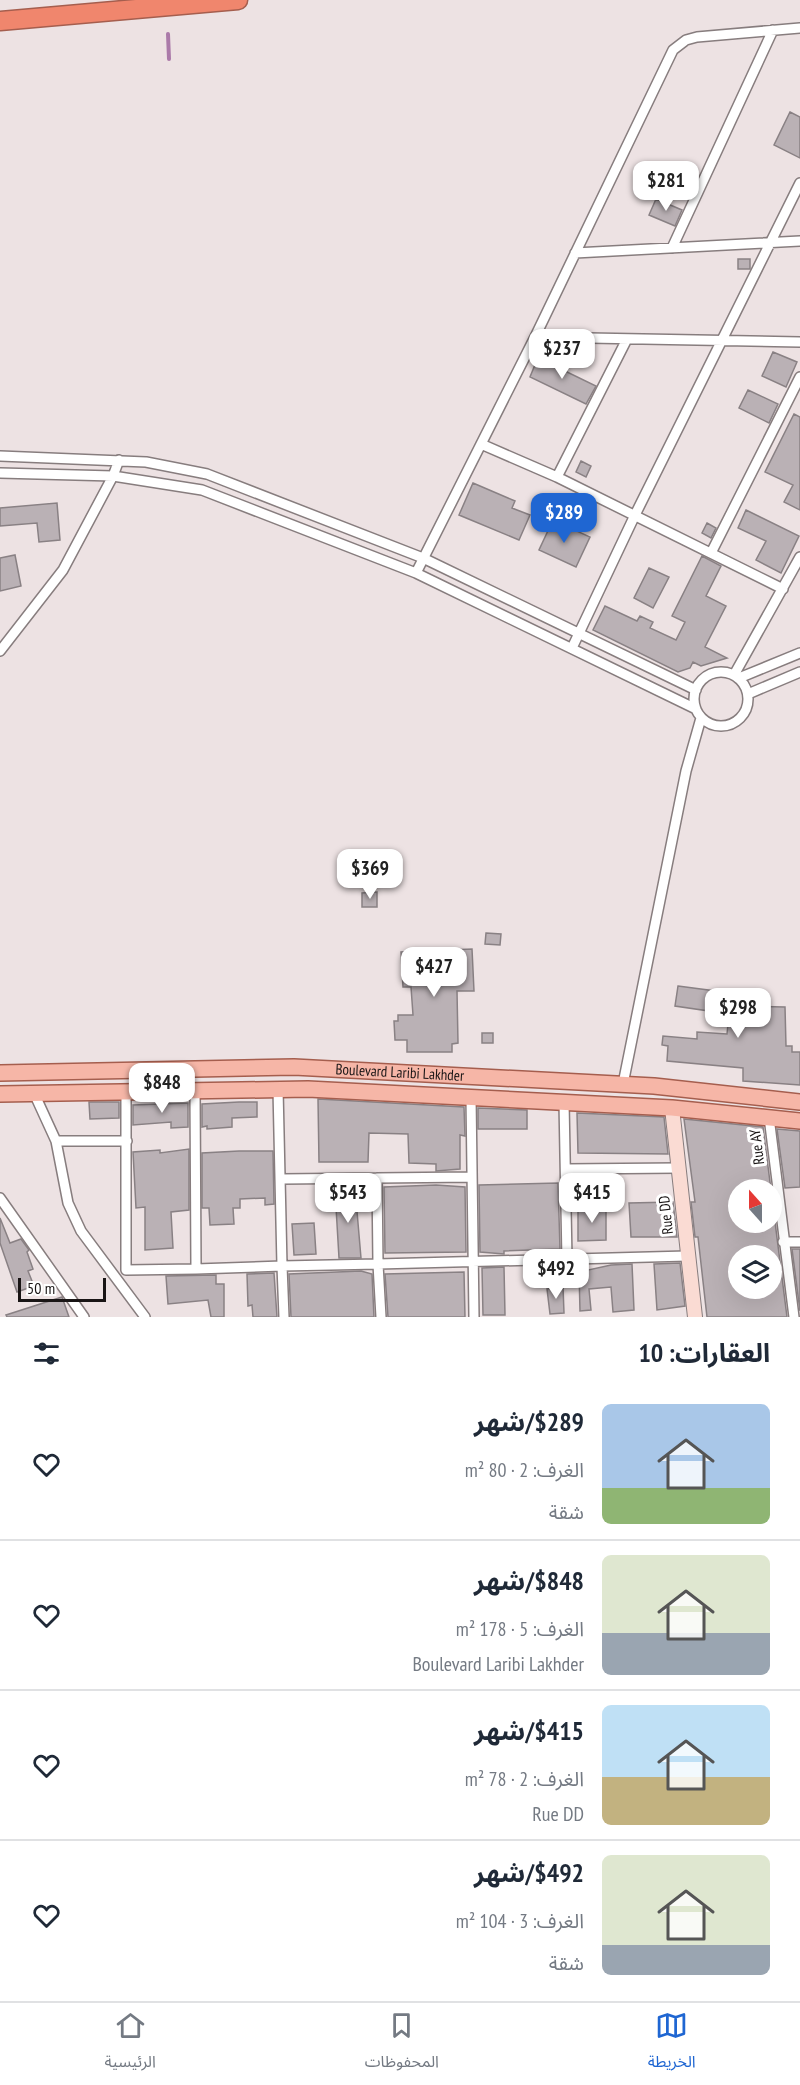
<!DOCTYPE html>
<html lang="ar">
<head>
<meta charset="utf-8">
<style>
	:root { --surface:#fff; --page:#f2f2f3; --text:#1f2937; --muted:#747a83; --line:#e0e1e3; --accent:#1f66d2 }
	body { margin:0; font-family:"PT Sans Narrow","Noto Sans Arabic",sans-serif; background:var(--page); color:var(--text); direction:rtl; height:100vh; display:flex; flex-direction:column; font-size:22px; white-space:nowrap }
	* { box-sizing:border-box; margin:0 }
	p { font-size:20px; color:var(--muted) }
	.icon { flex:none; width:33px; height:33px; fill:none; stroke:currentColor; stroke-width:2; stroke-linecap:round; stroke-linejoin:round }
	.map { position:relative; height:1317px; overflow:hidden; direction:ltr }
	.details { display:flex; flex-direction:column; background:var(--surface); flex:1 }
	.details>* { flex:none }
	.needle { width:39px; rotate:339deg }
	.controls { position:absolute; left:728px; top:1179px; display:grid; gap:12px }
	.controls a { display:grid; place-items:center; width:54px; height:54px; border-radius:50%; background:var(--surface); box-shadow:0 6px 24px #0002; font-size:30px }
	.scale { position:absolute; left:18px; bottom:15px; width:88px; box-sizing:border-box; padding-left:6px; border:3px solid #191515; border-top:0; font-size:16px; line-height:21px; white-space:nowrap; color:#191515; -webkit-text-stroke:4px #fff; paint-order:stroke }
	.price { position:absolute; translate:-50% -51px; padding:0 14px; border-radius:12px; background:#fff; color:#222; font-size:20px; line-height:39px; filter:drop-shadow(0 2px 3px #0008) }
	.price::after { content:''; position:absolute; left:50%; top:36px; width:18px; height:14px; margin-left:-9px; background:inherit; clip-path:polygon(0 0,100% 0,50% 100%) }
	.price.current { background:var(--accent); color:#fff }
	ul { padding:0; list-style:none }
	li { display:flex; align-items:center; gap:18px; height:150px; padding:0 30px }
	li+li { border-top:2px solid var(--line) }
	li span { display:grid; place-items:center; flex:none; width:168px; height:120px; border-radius:9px; color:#555 }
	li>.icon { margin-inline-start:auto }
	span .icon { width:72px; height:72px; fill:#fffc; stroke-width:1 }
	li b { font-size:26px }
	h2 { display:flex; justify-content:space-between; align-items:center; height:72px; padding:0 30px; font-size:26px }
	.dock { display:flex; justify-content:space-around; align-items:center; height:84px; border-top:2px solid var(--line); background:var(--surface); font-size:16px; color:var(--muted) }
	.dock a { display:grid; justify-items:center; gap:3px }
	.dock .current { color:var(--accent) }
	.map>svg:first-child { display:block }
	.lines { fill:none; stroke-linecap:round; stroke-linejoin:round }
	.stream { stroke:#ab7aa9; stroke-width:4 }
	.building { fill:#bab1b5; stroke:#898184; stroke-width:1.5; fill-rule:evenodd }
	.street-casing { stroke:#877d7e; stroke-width:12 }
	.secondary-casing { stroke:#877d7e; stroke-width:16 }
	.primary-casing { stroke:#a55e4e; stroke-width:18 }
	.highway-casing { stroke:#a55e4e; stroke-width:21 }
	.street { stroke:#fff; stroke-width:9 }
	.secondary { stroke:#fadbd3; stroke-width:14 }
	.primary { stroke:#f6b6a7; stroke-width:15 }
	.highway { stroke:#f0866d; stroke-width:18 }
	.labels { text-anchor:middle; stroke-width:6; stroke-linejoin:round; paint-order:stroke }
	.street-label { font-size:15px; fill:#191515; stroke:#fff }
</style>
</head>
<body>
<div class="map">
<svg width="800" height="1317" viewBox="0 0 800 1317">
	<rect width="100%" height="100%" fill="#ede2e3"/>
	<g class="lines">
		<path class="stream" d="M168,34L169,59"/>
	</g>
	<path class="building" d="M790,112L800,117V158L774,145Z
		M656,199L682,210L675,226L649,215Z
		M738,259H750V269H738Z
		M773,352L797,362L786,387L762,376Z
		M539,355L566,366L565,371L596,386L586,404L530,377Z
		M748,390L778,404L769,423L739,408Z
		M794,414L800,417V510L784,502L793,485L765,472Z
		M581,461L591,466L586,477L576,472Z
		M473,483L515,501L512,508L530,515L519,540L459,515Z
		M57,503L60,540L39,542L37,523L0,526V508Z
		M746,510L799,536L781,573L756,560L766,541L738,528Z
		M553,520L590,537L576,567L539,550Z
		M707,523L716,528L711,538L702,533Z
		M15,555L21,586L0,591V558Z
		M702,556L721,566L706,596L726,606L705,647L727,658L701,666L693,662L690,668L678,672L593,630L605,606L637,621L640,616L653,622L650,628L676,640L685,622L672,616Z
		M649,568L669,577L653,608L634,598Z
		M377,892V907H362V893Z
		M486,933L501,934L500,945L485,944Z
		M472,949L474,991H457L458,1043L452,1044V1052H407V1040H395L394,1021H398V1015H413L411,987H403L401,952Z
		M678,986L746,995L745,1006L785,1007L786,1046H792V1052H800V1085L743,1081V1068L667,1061L668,1046L662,1045L663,1036L697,1039V1032L727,1034L729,1014L675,1006Z
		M482,1033H493V1043H482Z
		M318,1099L464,1107L465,1136L460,1135V1169L436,1171V1164L409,1163L408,1134L369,1133L368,1162H319Z
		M89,1102H119V1118L90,1119Z
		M239,1102H257V1117L232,1118V1127L207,1129V1126L202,1127V1104Z
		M188,1103V1127L171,1128V1122L133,1125V1105Z
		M478,1108L527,1110V1129H478Z
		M577,1113L664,1117L668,1154L578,1153Z
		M684,1119L763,1127L771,1190H738V1222H775L787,1317H707L698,1237H695L691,1202H695ZM738,1256H771V1288H738Z
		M777,1129L800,1131V1187L785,1188Z
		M189,1149V1210L171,1212L173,1248L145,1250V1207L136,1208L133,1152L160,1150V1153Z
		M239,1151H273L274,1204L265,1205V1198L240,1199V1208H233L234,1224L210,1225L209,1208H202V1153Z
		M558,1183L560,1249L504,1251V1254L480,1252L479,1185Z
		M436,1185L465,1187L466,1252L385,1253L384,1187Z
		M355,1188L361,1258H339L335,1190Z
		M673,1202L677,1237H631L629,1203Z
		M606,1206V1240L578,1241V1207Z
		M0,1218L10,1243L21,1239L29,1250L27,1252L33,1269L28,1271L34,1286L17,1292L0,1243Z
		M314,1223L316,1254L294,1255L292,1224Z
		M792,1249H800V1311Z
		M680,1263L685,1306L657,1310L654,1264Z
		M632,1264L634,1310L613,1312L611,1287L589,1289L591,1310L580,1311L579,1272L611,1265Z
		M504,1267L505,1315H483L482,1268Z
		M361,1271L372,1274L374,1317H291L289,1274Z
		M464,1272L465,1317H388L385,1274Z
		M274,1273L277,1317H253L252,1305L248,1306L247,1274Z
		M216,1275V1284H224V1317H211L208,1300L168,1304L166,1276Z
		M563,1287L564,1313L550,1314L547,1289Z
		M62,1297L69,1317H7L6,1315Z"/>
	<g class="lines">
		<g class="street-casing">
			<path id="street" d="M672,248L773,30
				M575,253L800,241
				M535,337L800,342
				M481,444L557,477L783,589
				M0,456L146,462L207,474L423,558L696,690
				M0,473L113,476L202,490L416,573L696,709
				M557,477L627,339
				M711,553L800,377
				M416,573L535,337L673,50L686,40L697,37L800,28
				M572,648L635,515L800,183
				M0,651L63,570L113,476L119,460
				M694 699a27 27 0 1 1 54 0a27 27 0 1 1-54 0Z
				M734,675L800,557
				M739,678L800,653
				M748,694L800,672
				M623,1084L686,771L701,718
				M278,1089L282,1266L378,1264L377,1178
				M195,1090L196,1269L282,1266L284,1317
				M126,1091V1270L196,1269
				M34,1093L56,1141L68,1203L81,1231L145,1317
				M471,1097L474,1317
				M564,1102L567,1260
				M769,1117L794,1317
				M56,1141H127
				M567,1169L678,1168
				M282,1179L472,1177
				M0,1198L84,1317
				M783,1242H800
				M381,1317L378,1264L687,1256"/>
		</g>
		<g class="secondary-casing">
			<path id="secondary" d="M672,1108L695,1317"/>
		</g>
		<g class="primary-casing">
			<g id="primary">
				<path id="s1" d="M0,1073L294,1067L654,1086L800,1102"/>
				<path d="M0,1094L308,1089L672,1108L800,1121"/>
			</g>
		</g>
		<g class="highway-casing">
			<path id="highway" d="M0,21L238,0"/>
		</g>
		<use href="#street" class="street"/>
		<use href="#secondary" class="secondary"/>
		<use href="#primary" class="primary"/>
		<use href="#highway" class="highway"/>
	</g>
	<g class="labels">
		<g class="street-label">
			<text dy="5" stroke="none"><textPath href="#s1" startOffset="400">Boulevard Laribi Lakhder</textPath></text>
			<text transform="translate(757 1147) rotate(-97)" y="5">Rue AY</text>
			<text transform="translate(666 1215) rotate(-96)" y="5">Rue DD</text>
		</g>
	</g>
</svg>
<div class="controls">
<a><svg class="needle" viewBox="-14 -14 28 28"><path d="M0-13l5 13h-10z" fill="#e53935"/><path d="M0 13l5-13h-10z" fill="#747a83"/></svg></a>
<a><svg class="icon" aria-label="layers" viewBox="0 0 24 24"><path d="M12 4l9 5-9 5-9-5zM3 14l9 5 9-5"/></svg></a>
</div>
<div class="scale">50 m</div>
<b class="price" style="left:666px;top:212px">$281</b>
<b class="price" style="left:562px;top:380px">$237</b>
<b class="price current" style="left:564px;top:544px">$289</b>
<b class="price" style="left:370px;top:900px">$369</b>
<b class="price" style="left:434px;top:998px">$427</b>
<b class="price" style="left:738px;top:1039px">$298</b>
<b class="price" style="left:162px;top:1114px">$848</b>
<b class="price" style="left:348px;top:1224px">$543</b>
<b class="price" style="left:592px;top:1224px">$415</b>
<b class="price" style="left:556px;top:1300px">$492</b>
</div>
<section class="details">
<h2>العقارات: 10<svg class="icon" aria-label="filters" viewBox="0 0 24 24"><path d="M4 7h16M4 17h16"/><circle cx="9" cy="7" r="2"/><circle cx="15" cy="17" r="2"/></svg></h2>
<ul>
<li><span style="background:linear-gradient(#a9c7e8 70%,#8fb573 0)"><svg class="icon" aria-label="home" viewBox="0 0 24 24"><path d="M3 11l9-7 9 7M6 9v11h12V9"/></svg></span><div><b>$289/شهر</b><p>الغرف: 2 · 80 m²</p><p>شقة</p></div><svg class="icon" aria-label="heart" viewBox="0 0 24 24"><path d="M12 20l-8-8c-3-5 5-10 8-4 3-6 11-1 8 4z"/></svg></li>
<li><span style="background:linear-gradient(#dfe7d0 65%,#9aa5b1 0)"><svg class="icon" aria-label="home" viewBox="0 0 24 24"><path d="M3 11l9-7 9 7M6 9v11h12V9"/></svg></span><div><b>$848/شهر</b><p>الغرف: 5 · 178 m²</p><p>Boulevard Laribi Lakhder</p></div><svg class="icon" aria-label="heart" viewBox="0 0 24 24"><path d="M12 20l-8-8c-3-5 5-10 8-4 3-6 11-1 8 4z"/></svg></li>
<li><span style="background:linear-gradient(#bfe0f5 60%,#c2b280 0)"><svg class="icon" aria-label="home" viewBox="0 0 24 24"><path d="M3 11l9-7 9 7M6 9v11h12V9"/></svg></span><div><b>$415/شهر</b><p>الغرف: 2 · 78 m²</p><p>Rue DD</p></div><svg class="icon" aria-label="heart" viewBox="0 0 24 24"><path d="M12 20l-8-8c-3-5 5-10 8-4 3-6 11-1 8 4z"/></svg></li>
<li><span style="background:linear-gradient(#dfe7d0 75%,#9aa5b1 0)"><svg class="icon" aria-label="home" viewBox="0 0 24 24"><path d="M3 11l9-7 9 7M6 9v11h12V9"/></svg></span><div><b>$492/شهر</b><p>الغرف: 3 · 104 m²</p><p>شقة</p></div><svg class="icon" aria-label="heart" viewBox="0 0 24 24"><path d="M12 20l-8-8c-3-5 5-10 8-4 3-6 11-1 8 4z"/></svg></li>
</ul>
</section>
<nav class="dock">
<a class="current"><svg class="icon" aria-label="map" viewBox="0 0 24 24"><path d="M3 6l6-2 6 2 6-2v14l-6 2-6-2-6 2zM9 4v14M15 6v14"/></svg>الخريطة</a>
<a><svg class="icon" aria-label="saved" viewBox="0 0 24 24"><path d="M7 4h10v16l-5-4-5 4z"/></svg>المحفوظات</a>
<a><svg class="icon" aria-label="home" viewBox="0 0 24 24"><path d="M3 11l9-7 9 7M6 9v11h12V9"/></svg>الرئيسية</a>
</nav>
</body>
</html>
